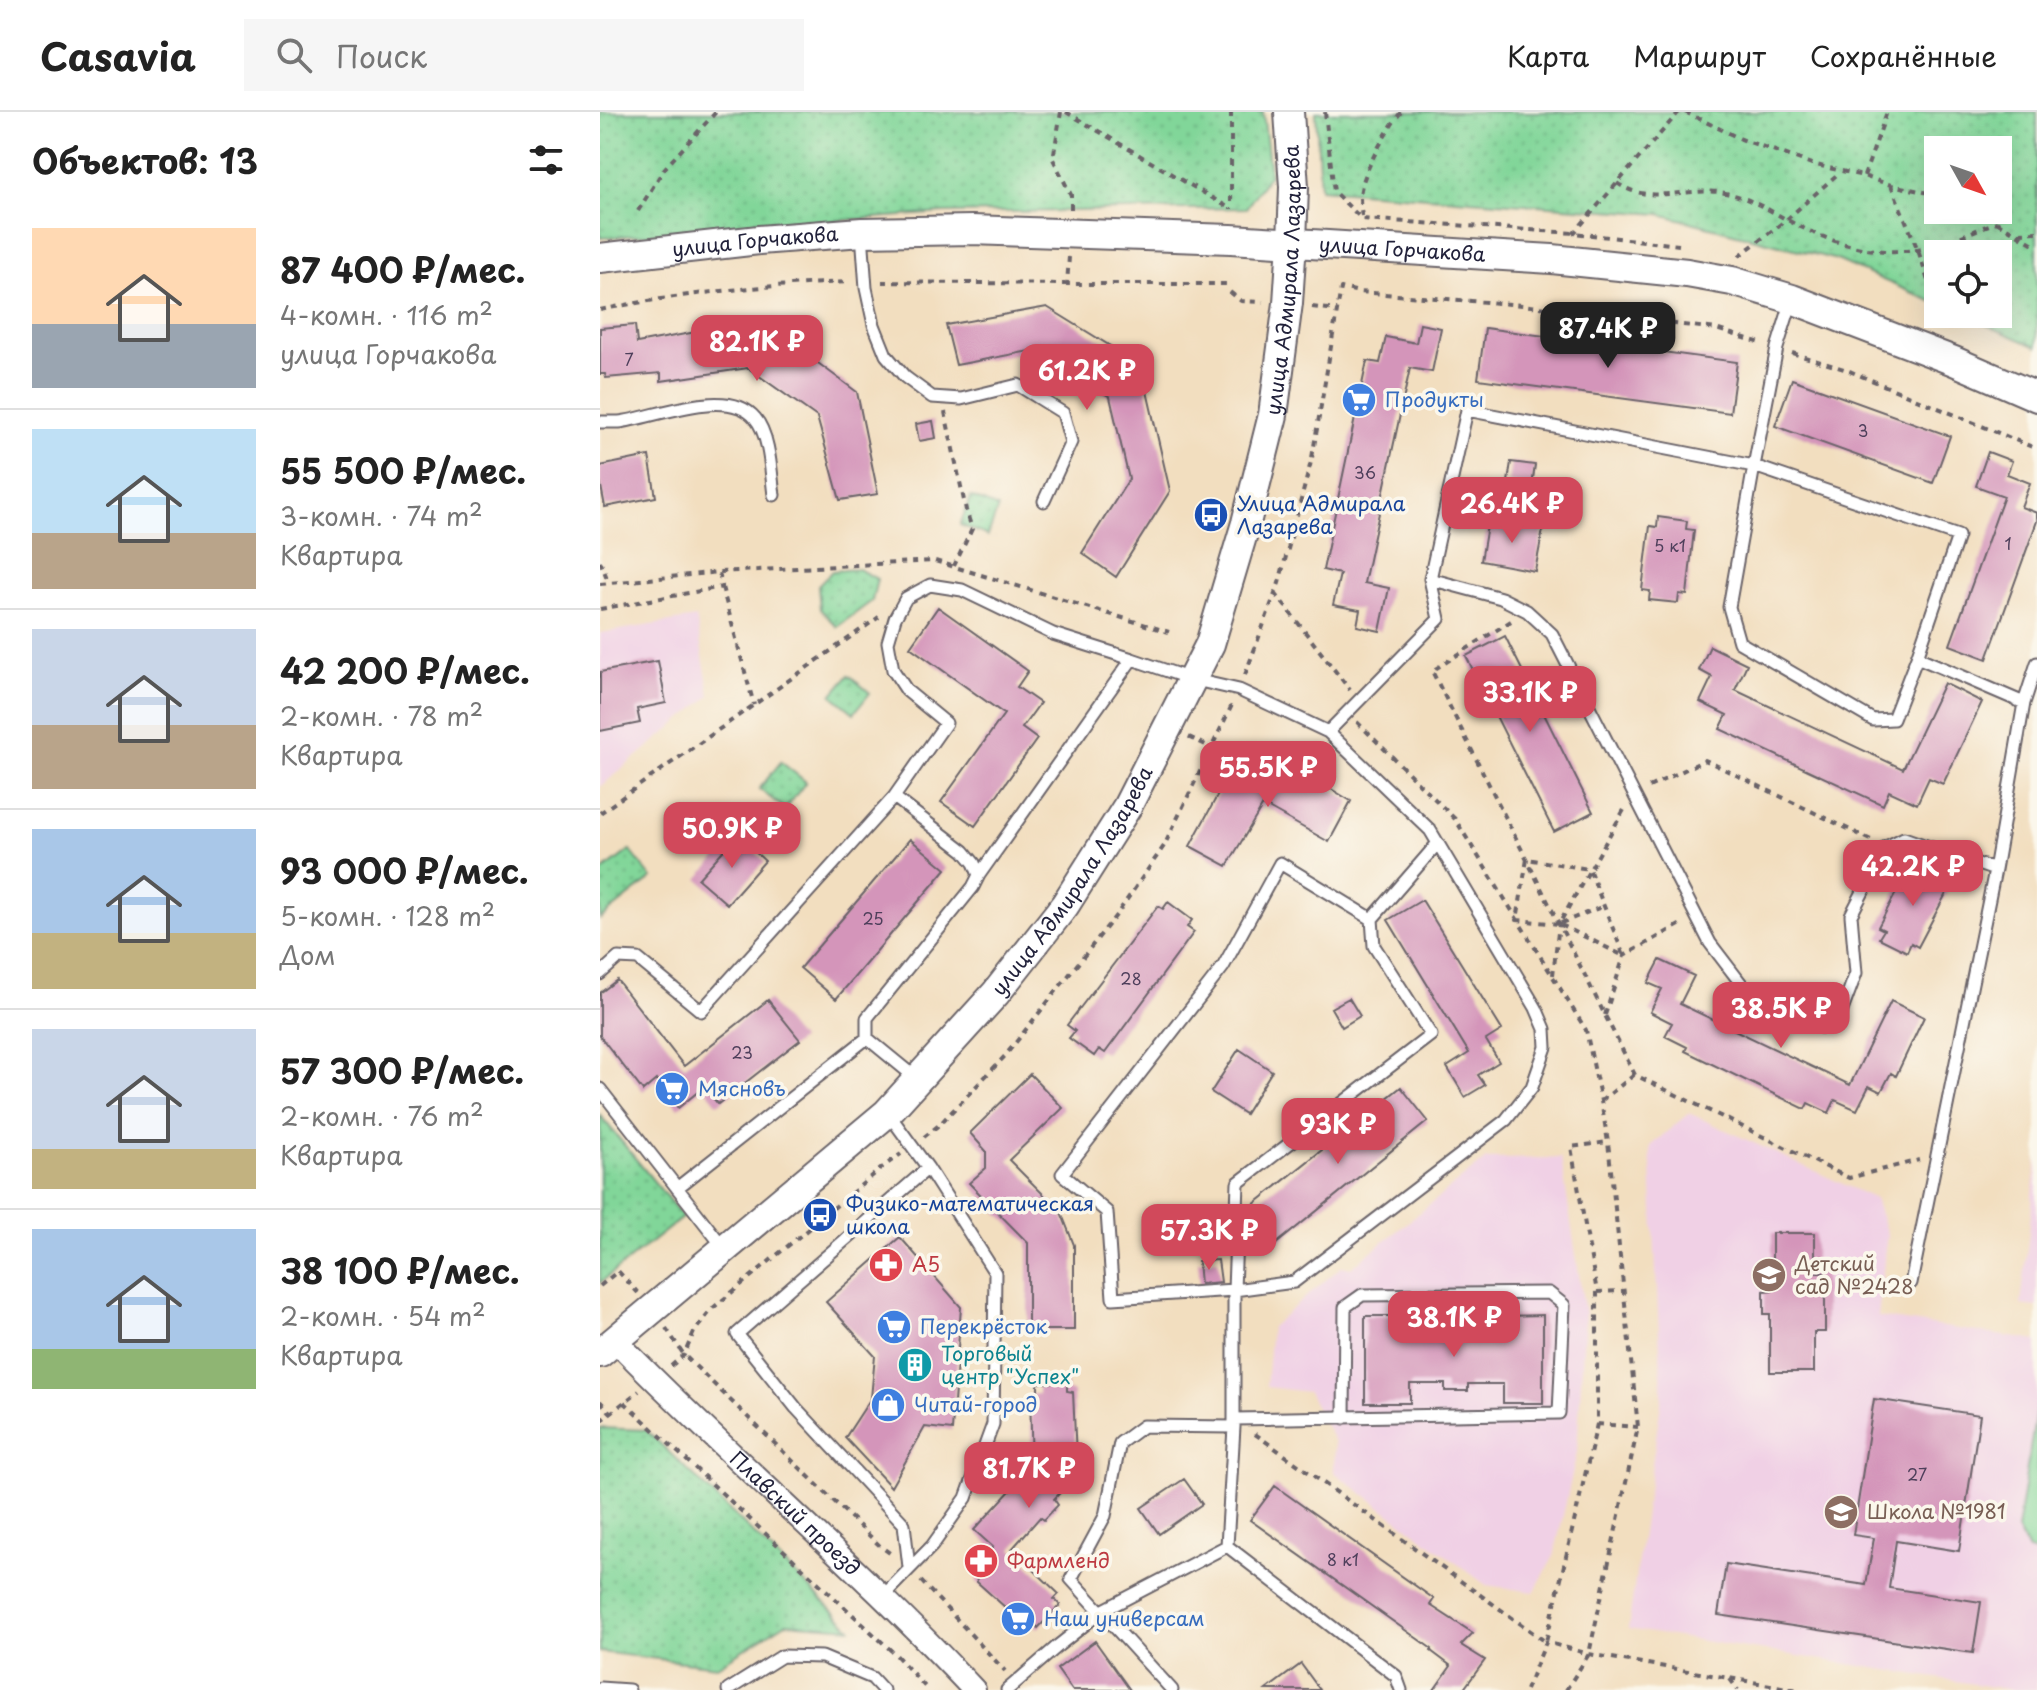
<!DOCTYPE html>
<html lang="ru">
<head>
<meta charset="utf-8">
<style>
	:root { --surface:#fff; --page:#f6f6f6; --text:#222; --muted:#767676; --line:#e0e0e0; --accent:#d1495b }
	body { margin:0; font-family:"Playpen Sans",sans-serif; background:var(--page); color:var(--text); height:100vh; display:flex; flex-direction:column; font-size:30px; white-space:nowrap }
	* { box-sizing:border-box; margin:0 }
	p { font-size:26px; color:var(--muted) }
	.icon { flex:none; width:44px; height:44px; fill:none; stroke:currentColor; stroke-width:2; stroke-linecap:round; stroke-linejoin:round }
	.map { position:relative; flex:1; overflow:hidden }
	.drawer { display:flex; flex-direction:column; background:var(--surface); width:600px }
	.drawer>* { flex:none }
	.needle { width:52px; rotate:130deg }
	.fabs { position:absolute; left:1324px; top:24px; display:grid; gap:16px }
	.fabs a { display:grid; place-items:center; width:88px; height:88px; border-radius:0px; background:var(--surface); box-shadow:0 8px 32px #0002; font-size:40px }
	.price { position:absolute; translate:-50% -68px; padding:0 18px; border-radius:16px; background:var(--accent); color:#fff; font-size:26px; line-height:52px; filter:drop-shadow(0 2px 4px #0008) }
	.price::after { content:''; position:absolute; left:50%; top:48px; width:24px; height:18px; margin-left:-12px; background:inherit; clip-path:polygon(0 0,100% 0,50% 100%) }
	.price.on { background:#222; color:#fff }
	ul { padding:0; list-style:none }
	li { display:flex; align-items:center; gap:24px; height:200px; padding:0 32px }
	li+li { border-top:2px solid var(--line) }
	li span { display:grid; place-items:center; flex:none; width:224px; height:160px; border-radius:0px; color:#555 }
	li>.icon { margin-inline-start:auto }
	span .icon { width:96px; height:96px; fill:#fffc; stroke-width:1 }
	li b { font-size:34px }
	h2 { display:flex; justify-content:space-between; align-items:center; height:96px; padding:0 32px; font-size:34px }
	header { display:flex; align-items:center; gap:48px; box-sizing:border-box; height:112px; padding:0 40px; background:var(--surface); border-bottom:2px solid var(--line) }
	header strong { font-size:38px }
	nav { display:flex; gap:44px; margin-inline-start:auto; font-size:28px }
	.search { width:560px; height:72px; background:var(--page); display:flex; align-items:center; gap:20px; box-sizing:border-box; padding:0 28px; border-radius:0px; color:var(--muted); font-size:30px }
	main { display:flex; flex:1; min-height:0 }
	.map>svg:first-child { display:block }
	.built { fill:#f0d0e5 }
	.grass { fill:#81d699; stroke:#527c6a; stroke-width:2 }
	.park { fill:url(#park-dots); stroke:#527c6a; stroke-width:2; fill-rule:evenodd }
	.building { fill:#d495ba }
	.lines { fill:none; stroke-linecap:round; stroke-linejoin:round }
	.service-casing { stroke:#6b6469; stroke-width:15 }
	.minor-casing { stroke:#6b6469; stroke-width:26 }
	.tertiary-casing { stroke:#6b6469; stroke-width:32 }
	.path { stroke:#6b6469; stroke-width:4; stroke-dasharray:6 6; stroke-linecap:butt }
	.service { stroke:#fff; stroke-width:11 }
	.minor { stroke:#fff; stroke-width:22 }
	.tertiary { stroke:#fff; stroke-width:28 }
	.labels { text-anchor:middle; stroke-width:7; stroke-linejoin:round; paint-order:stroke }
	.number-label { font-size:16px; fill:#4e3f5b }
	.street-label { font-size:20px; fill:#22223b; stroke:#fbf7ec }
	.shop-label { font-size:20px; fill:#366cbe; stroke:#fbf7ec; text-anchor:start }
	.transit-label { font-size:20px; fill:#164399; stroke:#fbf7ec; text-anchor:start }
	.education-label { font-size:20px; fill:#785e54; stroke:#fbf7ec; text-anchor:start }
	.health-label { font-size:20px; fill:#be3a42; stroke:#fbf7ec; text-anchor:start }
	.culture-label { font-size:20px; fill:#0d838f; stroke:#fbf7ec; text-anchor:start }
</style>
</head>
<body>
<header>
<strong>Casavia</strong>
<div class="search"><svg class="icon" aria-label="search" viewBox="0 0 24 24"><circle cx="10" cy="10" r="6"/><path d="M15 15l6 6"/></svg>Поиск</div>
<nav><a>Карта</a><a>Маршрут</a><a>Сохранённые</a></nav>
</header>
<main>
<section class="drawer">
<h2>Объектов: 13<svg class="icon" aria-label="filters" viewBox="0 0 24 24"><path d="M4 7h16M4 17h16"/><circle cx="9" cy="7" r="2"/><circle cx="15" cy="17" r="2"/></svg></h2>
<ul>
<li><span style="background:linear-gradient(#ffd9b3 60%,#9aa5b1 0)"><svg class="icon" aria-label="home" viewBox="0 0 24 24"><path d="M3 11l9-7 9 7M6 9v11h12V9"/></svg></span><div><b>87 400 ₽/мес.</b><p>4-комн. · 116 m²</p><p>улица Горчакова</p></div></li>
<li><span style="background:linear-gradient(#bfe0f5 65%,#b9a48a 0)"><svg class="icon" aria-label="home" viewBox="0 0 24 24"><path d="M3 11l9-7 9 7M6 9v11h12V9"/></svg></span><div><b>55 500 ₽/мес.</b><p>3-комн. · 74 m²</p><p>Квартира</p></div></li>
<li><span style="background:linear-gradient(#c9d6e8 60%,#b9a48a 0)"><svg class="icon" aria-label="home" viewBox="0 0 24 24"><path d="M3 11l9-7 9 7M6 9v11h12V9"/></svg></span><div><b>42 200 ₽/мес.</b><p>2-комн. · 78 m²</p><p>Квартира</p></div></li>
<li><span style="background:linear-gradient(#a9c7e8 65%,#c2b280 0)"><svg class="icon" aria-label="home" viewBox="0 0 24 24"><path d="M3 11l9-7 9 7M6 9v11h12V9"/></svg></span><div><b>93 000 ₽/мес.</b><p>5-комн. · 128 m²</p><p>Дом</p></div></li>
<li><span style="background:linear-gradient(#c9d6e8 75%,#c2b280 0)"><svg class="icon" aria-label="home" viewBox="0 0 24 24"><path d="M3 11l9-7 9 7M6 9v11h12V9"/></svg></span><div><b>57 300 ₽/мес.</b><p>2-комн. · 76 m²</p><p>Квартира</p></div></li>
<li><span style="background:linear-gradient(#a9c7e8 75%,#8fb573 0)"><svg class="icon" aria-label="home" viewBox="0 0 24 24"><path d="M3 11l9-7 9 7M6 9v11h12V9"/></svg></span><div><b>38 100 ₽/мес.</b><p>2-комн. · 54 m²</p><p>Квартира</p></div></li>
</ul>
</section>
<div class="map">
<svg width="1437" height="1578" viewBox="0 0 1437 1578">
	<defs>
		<pattern id="park-dots" width="8" height="8" patternUnits="userSpaceOnUse" patternTransform="scale(2)"><rect width="8" height="8" fill="#81d699"/><path d="M2 2h.1M6 6h.1" fill="none" stroke="#6fb785" stroke-width="1.8" stroke-linecap="round"/></pattern>
	</defs>
	<rect width="100%" height="100%" fill="#fbf7ec"/>
	<filter id="ink" filterUnits="userSpaceOnUse"><feTurbulence type="fractalNoise" baseFrequency=".0125" numOctaves="2"/><feDisplacementMap in="SourceGraphic" scale="16" xChannelSelector="R" yChannelSelector="G"/><feConvolveMatrix kernelMatrix="1 2 1 2 8 2 1 2 1" color-interpolation-filters="sRGB"/></filter>
	<filter id="wash" filterUnits="userSpaceOnUse"><feTurbulence type="fractalNoise" baseFrequency=".006" numOctaves="4" result="noise"/><feDisplacementMap in="SourceGraphic" scale="32" xChannelSelector="R" yChannelSelector="G"/><feGaussianBlur stdDeviation="1.8" result="paint"/><feColorMatrix in="noise" values="0 0 0 0 0 0 0 0 0 0 0 0 0 0 0 0 0 1.4 0 .05"/><feComposite in="paint" operator="in"/></filter>
	<g filter="url(#wash)">
		<rect width="100%" height="100%" fill="#f2debf"/>
		<path class="built" d="M96,506L110,584L0,675V521Z
			M1089,1001L1275,1087L1287,1122L1278,1205L1437,1229V1578H1412L1028,1517L1062,1284L1050,1034Z
			M961,1046L985,1202L977,1340L954,1444L934,1480L886,1473L734,1360L735,1330L708,1280L666,1275L671,1215L742,1154L751,1156L886,1047Z
			M1437,1046V1195L1421,1193Z"/>
		<path class="grass" d="M1437,1294V1440L1428,1439L1417,1418Z"/>
		<path class="park" d="M0,0H663L670,62L646,96L343,101L0,126Z
			M716,0H1437V235L1361,202H1398V142H1338V192L1237,148L1060,102L720,77ZM1338,38H1398V98H1338Z
			M371,385L398,396L388,424L360,413Z
			M258,457L277,467L272,489L237,515L220,497L218,474L232,459Z
			M249,563L270,581L254,601L232,583Z
			M181,650L206,670L185,697L159,677Z
			M30,738L52,766L0,807V761Z
			M0,1003L83,1105L0,1171Z
			M0,1316L46,1318L251,1516L186,1511L117,1554L0,1540Z"/>
		<g id="blocks">
			<path class="building" d="M447,195L541,253L570,379L516,465L482,441L529,367L510,285L435,238L356,253L346,213Z
				M160,208L257,280L278,382L240,388L217,305L148,256L61,269V261L6,266L5,262H0V216L35,213L37,231Z
				M820,212L841,216L832,260L810,256L764,471L789,476L780,519L757,514L760,498L733,493L740,462L723,458L767,249L780,251L786,225L816,231Z
				M885,216L1137,250L1130,301L878,267Z
				M1192,267L1350,324L1333,371L1175,314Z
				M333,309L336,326L319,329L316,312Z
				M1388,340L1412,349L1407,362L1430,371L1421,395L1437,401V409L1387,547L1350,533L1404,384L1376,374Z
				M49,344L56,385L5,395L0,369V354Z
				M911,350L935,353L932,374L908,370Z
				M1058,405L1087,409L1086,417L1094,418L1087,483L1079,482L1078,491L1049,488L1050,479L1042,478L1050,414L1057,415Z
				M888,408L943,418L935,459L881,449Z
				M338,495L428,559L417,575L440,591L422,616L437,627L375,714L341,690L404,602L310,535Z
				M905,524L993,700L954,720L866,544Z
				M1110,534L1147,552L1135,578L1303,657L1344,571L1382,590L1343,672L1329,666L1317,692L1289,679L1283,693L1120,617L1127,603L1100,590L1112,565L1099,558Z
				M58,549L66,591L37,597L40,611L0,619V560Z
				M678,645L751,689L729,730L663,693L627,754L590,734L629,662L649,672L666,667Z
				M137,723L165,749L127,792L98,767Z
				M310,727L346,757L236,887L200,856Z
				M1318,751L1346,765L1341,774L1348,778L1318,835L1311,831L1307,840L1279,826L1284,818L1278,815L1309,756L1314,759Z
				M822,788L902,918L886,928L899,950L878,963L885,973L865,985L847,955L869,941L788,808Z
				M568,790L592,808L587,815L594,820L505,941L499,937L494,944L469,926L475,919L467,913L558,794L563,797Z
				M1060,848L1094,864L1080,892L1250,973L1291,889L1324,905L1296,964L1291,961L1281,980L1269,974L1257,998L1235,988L1229,1001L1208,991L1205,997L1085,939L1087,935L1065,924L1072,911L1050,900L1062,877L1048,871Z
				M17,868L84,954L168,888L200,928L118,992L104,975L78,996L56,968L43,979L0,924V881Z
				M749,886L760,904L742,915L731,896Z
				M639,937L672,959L645,1002L611,980Z
				M430,962L463,996L409,1048L461,1100L474,1133V1218H428V1131L369,1071L386,1056V1039L370,1021Z
				M801,975L828,1009L676,1132L648,1097Z
				M1172,1121H1215V1161H1225V1220H1214V1260H1170V1202H1164V1179L1172,1178Z
				M300,1125L361,1195L352,1318L325,1315L291,1375L245,1326L271,1286L275,1244L226,1190Z
				M618,1148L621,1170L600,1172L598,1149Z
				M943,1203V1291H903V1272H868V1279H845V1272H810V1291H765V1204H807V1223H843V1213H869V1223H903V1204Z
				M467,1270V1279L473,1280L476,1345H470V1355H437L460,1381L454,1387L458,1393L444,1408L440,1405L412,1437L459,1482L454,1487L460,1493L438,1516L431,1509L426,1514L377,1470L375,1456L393,1435L374,1418L432,1355L430,1282H438V1271Z
				M1274,1287L1380,1303L1359,1439L1296,1429L1289,1476L1381,1490L1373,1541L1118,1503L1126,1452L1266,1473L1274,1426L1253,1423Z
				M584,1367L602,1392L559,1422L541,1396Z
				M675,1374L834,1487L830,1493L873,1521L861,1533L885,1548L863,1578H834L851,1554L831,1539L832,1537L650,1408Z
				M495,1529L530,1578H472L457,1557Z
				M701,1552L720,1578H666Z"/>
		</g>
	</g>
	<g filter="url(#ink)">
		<use href="#blocks" fill-opacity="0" stroke="#6b6469" stroke-width="2"/>
		<g class="lines">
			<g class="service-casing">
				<path id="service" d="M262,121L266,176L274,213L286,243L305,265L332,285L361,287L418,273L463,301L471,330L444,389
					M1192,188L1177,236L1154,354L1358,424L1317,545L1424,591
					M0,310C6,310 13,310 19,310C54,306 128,273 155,306C170,323 171,362 174,383
					M830,467L901,486L927,499L952,522L1110,831L1146,878L1221,915L1241,901L1256,861L1251,803L1286,735L1304,726L1395,758
					M532,547L591,567L639,578L728,620
					M294,685L364,739L374,751L379,763L373,775L267,906V926L317,967
					M772,807L680,751L623,855L462,1062L507,1100L513,1186L634,1178L694,1170L906,1008L932,975L946,935L945,917L936,896L830,718L728,620L839,507L830,467L867,298L1154,354L1129,495L1139,530L1273,608L1293,607L1317,545
					M0,862L18,846L38,847L101,899L294,685L346,611L307,579L293,558L288,530L295,506L306,486L330,473L362,478L453,522L532,547L379,763
					M0,977L124,1136
					M288,1001L328,1056L137,1222L196,1296L304,1412L309,1455
					M77,1076L267,926
					M1311,1171L1395,758L1424,591L1437,551
					M634,1307L959,1301L964,1193L949,1181L762,1183L745,1195L744,1306
					M627,1434L634,1315V1178L638,1071L831,923L774,834L772,807L838,731
					M627,1434L796,1564L801,1578
					M282,1485L332,1434L366,1386L393,1312L395,1161L328,1056
					M0,1576L29,1578
					M128,1578L182,1544L222,1545L272,1566L283,1578
					M407,1578L459,1533L502,1499L627,1434
					M572,1578L471,1467L505,1404L520,1331L543,1314L634,1315"/>
			</g>
			<g class="minor-casing">
				<g id="minor">
					<path id="s1" d="M15,1228C132,1348 260,1456 374,1578"/>
				</g>
			</g>
			<g class="tertiary-casing">
				<g id="tertiary">
					<path id="s2" d="M0,146L159,128L262,120L372,118L631,127L952,147L1087,161L1132,169L1192,187L1354,249L1437,285"/>
					<path id="s3" d="M0,1241L287,1001L396,881L465,793L527,695L610,532L646,411L673,303L688,191L692,130L694,75L689,0"/>
				</g>
			</g>
			<path class="path" d="M461,0L453,47L471,83V97
				M466,0L631,97
				M631,0V97
				M725,0L734,80L762,107L974,121L1079,133
				M1085,0L1141,27L1212,52L1263,64L1291,73L1338,83
				M1264,64L1287,0
				M1017,71C1049,94 1089,74 1125,81C1153,86 1178,104 1203,116C1238,133 1277,143 1316,138C1344,134 1371,119 1397,110
				M1291,73L1318,138L1338,200
				M1376,98L1437,134
				M38,99L64,57L116,0
				M762,104C761,98 760,91 760,85C761,62 787,18 801,0
				M1419,121L1437,120
				M973,122L1079,0
				M1139,144L1186,108L1240,60
				M469,145L467,172H630
				M282,170L467,172
				M630,180L641,189L663,190
				M712,195L737,198
				M0,198C82,181 165,173 249,170
				M1339,202L1344,217
				M1192,241L1247,258L1437,337
				M345,300L366,398L372,417L354,454
				M0,449L9,471
				M0,472L119,460L335,449L569,520
				M122,475L154,593
				M675,481L750,578
				M0,497L122,475L119,460
				M911,509L832,559L1035,963L1249,1066L1319,1048
				M645,563L679,471L712,346L741,176L759,180L923,193L1116,217L1164,232
				M757,610L855,707L986,918L1001,989L1008,1030L1038,1315L989,1542L966,1578
				M589,625L612,636
				M1049,675L1105,648L1271,728
				M0,701L279,505
				M961,811L1004,794
				M961,813L1024,844L989,757L927,747L917,808L959,812L1025,696
				M953,863L959,812
				M1005,903L1024,844L1083,811
				M1001,989L1034,963
				M324,1025L339,1013L405,944L517,802L564,734L632,593
				M0,1174L18,1159L38,1181
				M997,1180L1023,1179
				M66,1216L84,1243L280,1434L291,1442
				M71,1254L84,1243L94,1220L113,1196L283,1055L301,1042
				M0,1289L11,1301
				M24,1290L296,1543L328,1578
				M0,1309L39,1279
				M997,1312L1038,1315
				M655,1322L946,1530L997,1312V1180L971,1035L1008,1030
				M321,1469L405,1559
				M1130,1567L1138,1578
				M926,1578L946,1530L989,1542L1199,1578"/>
			<use href="#service" class="service"/>
			<use href="#minor" class="minor"/>
			<use href="#tertiary" class="tertiary"/>
		</g>
	</g>
	<defs>
		<g id="supermarket-disc" transform="scale(1.8)"><circle r="9.5" fill="#3f7fe0" stroke="#fbf7ec"/><path d="M-6-5.5h2.5l.6 2H6L4.5 2H-2.5L-4.4-4H-6ZM-1.5 3.2a1.3 1.3 0 1 0 .1 0ZM3 3.2a1.3 1.3 0 1 0 .1 0Z" fill="#fff"/></g>
		<g id="bus-disc" transform="scale(1.8)"><circle r="9.5" fill="#1a4fb4" stroke="#fbf7ec"/><path d="M-5-6H5V4H4V6H2V4H-2V6H-4V4H-5ZM-3.5-4V0h7V-4ZM-3.5 1.2v1.5H-2V1.2ZM2 1.2v1.5H3.5V1.2Z" fill="#fff"/></g>
		<g id="pharmacy-disc" transform="scale(1.8)"><circle r="9.5" fill="#e0444e" stroke="#fbf7ec"/><path d="M-2-6h4v4h4v4h-4v4h-4v-4h-4v-4h4Z" fill="#fff"/></g>
		<g id="school-disc" transform="scale(1.8)"><circle r="9.5" fill="#8d6e63" stroke="#fbf7ec"/><path d="M0-5L7-2L0 1L-7-2ZM-4 1L0 2.5L4 1V4Q0 6-4 4Z" fill="#fff"/></g>
		<g id="building-disc" transform="scale(1.8)"><circle r="9.5" fill="#0f9aa8" stroke="#fbf7ec"/><path d="M-4-6H4V6H1V3H-1V6H-4ZM-2.5-4.3h1.7v1.8h-1.7ZM.8-4.3h1.7v1.8H.8ZM-2.5-1h1.7V.8h-1.7ZM.8-1h1.7V.8H.8Z" fill="#fff"/></g>
		<g id="shop-disc" transform="scale(1.8)"><circle r="9.5" fill="#3f7fe0" stroke="#fbf7ec"/><path d="M-5-2.5h2.3a2.7 3.5 0 0 1 5.4 0H5L5.5 6h-11ZM-1.5-2.5h3a1.5 2.3 0 0 0-3 0Z" fill="#fff"/></g>
	</defs>
	<g fill-rule="evenodd">
		<use href="#supermarket-disc" x="759" y="288"/>
		<use href="#bus-disc" x="611" y="403"/>
		<use href="#supermarket-disc" x="72" y="977"/>
		<use href="#bus-disc" x="220" y="1103"/>
		<use href="#pharmacy-disc" x="286" y="1153"/>
		<use href="#school-disc" x="1169" y="1163"/>
		<use href="#supermarket-disc" x="294" y="1215"/>
		<use href="#building-disc" x="315" y="1253"/>
		<use href="#shop-disc" x="288" y="1293"/>
		<use href="#school-disc" x="1241" y="1400"/>
		<use href="#pharmacy-disc" x="381" y="1449"/>
		<use href="#supermarket-disc" x="418" y="1507"/>
	</g>
	<g class="labels">
		<g class="number-label">
			<text x="29" y="254">7</text>
			<text x="1263" y="325">3</text>
			<text x="765" y="367">36</text>
			<text x="1408" y="438">1</text>
			<text x="1070" y="440">5 к1</text>
			<text x="273" y="813">25</text>
			<text x="531" y="873">28</text>
			<text x="142" y="947">23</text>
			<text x="1317" y="1369">27</text>
			<text x="743" y="1454">8 к1</text>
		</g>
		<g class="street-label">
			<text dy="7" stroke="none"><textPath href="#s2" startOffset="156">улица Горчакова</textPath></text>
			<text dy="7" stroke="none"><textPath href="#s2" startOffset="804">улица Горчакова</textPath></text>
			<text dy="7" stroke="none"><textPath href="#s3" startOffset="1320">улица Адмирала Лазарева</textPath></text>
			<text dy="7" stroke="none"><textPath href="#s3" startOffset="672">улица Адмирала Лазарева</textPath></text>
			<text dy="7" stroke="none"><textPath href="#s1" startOffset="250">Плавский проезд</textPath></text>
		</g>
		<g class="shop-label">
			<text x="785" y="295">Продукты</text>
			<text x="98" y="984">Мясновъ</text>
			<text x="320" y="1222">Перекрёсток</text>
			<text x="314" y="1300">Читай-город</text>
			<text x="444" y="1514">Наш универсам</text>
		</g>
		<g class="transit-label">
			<text x="637" y="399">Улица Адмирала<tspan x="637" dy="23">Лазарева</tspan></text>
			<text x="246" y="1099">Физико-математическая<tspan x="246" dy="23">школа</tspan></text>
		</g>
		<g class="education-label">
			<text x="1195" y="1159">Детский<tspan x="1195" dy="23">сад №2428</tspan></text>
			<text x="1267" y="1407">Школа №1981</text>
		</g>
		<g class="health-label">
			<text x="312" y="1160">А5</text>
			<text x="407" y="1456">Фармленд</text>
		</g>
		<g class="culture-label">
			<text x="341" y="1249">Торговый<tspan x="341" dy="23">центр "Успех"</tspan></text>
		</g>
	</g>
</svg>
<div class="fabs">
<a><svg class="needle" viewBox="-14 -14 28 28"><path d="M0-13l5 13h-10z" fill="#e53935"/><path d="M0 13l5-13h-10z" fill="#767676"/></svg></a>
<a><svg class="icon" aria-label="locate" viewBox="0 0 24 24"><circle cx="12" cy="12" r="6"/><path d="M12 2v4M12 18v4M2 12h4M18 12h4"/></svg></a>
</div>
<b class="price on" style="left:1008px;top:258px">87.4K ₽</b>
<b class="price" style="left:157px;top:271px">82.1K ₽</b>
<b class="price" style="left:487px;top:300px">61.2K ₽</b>
<b class="price" style="left:912px;top:433px">26.4K ₽</b>
<b class="price" style="left:930px;top:622px">33.1K ₽</b>
<b class="price" style="left:668px;top:697px">55.5K ₽</b>
<b class="price" style="left:132px;top:758px">50.9K ₽</b>
<b class="price" style="left:1313px;top:796px">42.2K ₽</b>
<b class="price" style="left:1181px;top:938px">38.5K ₽</b>
<b class="price" style="left:738px;top:1054px">93K ₽</b>
<b class="price" style="left:609px;top:1160px">57.3K ₽</b>
<b class="price" style="left:854px;top:1247px">38.1K ₽</b>
<b class="price" style="left:429px;top:1398px">81.7K ₽</b>
</div>
</main>
</body>
</html>
